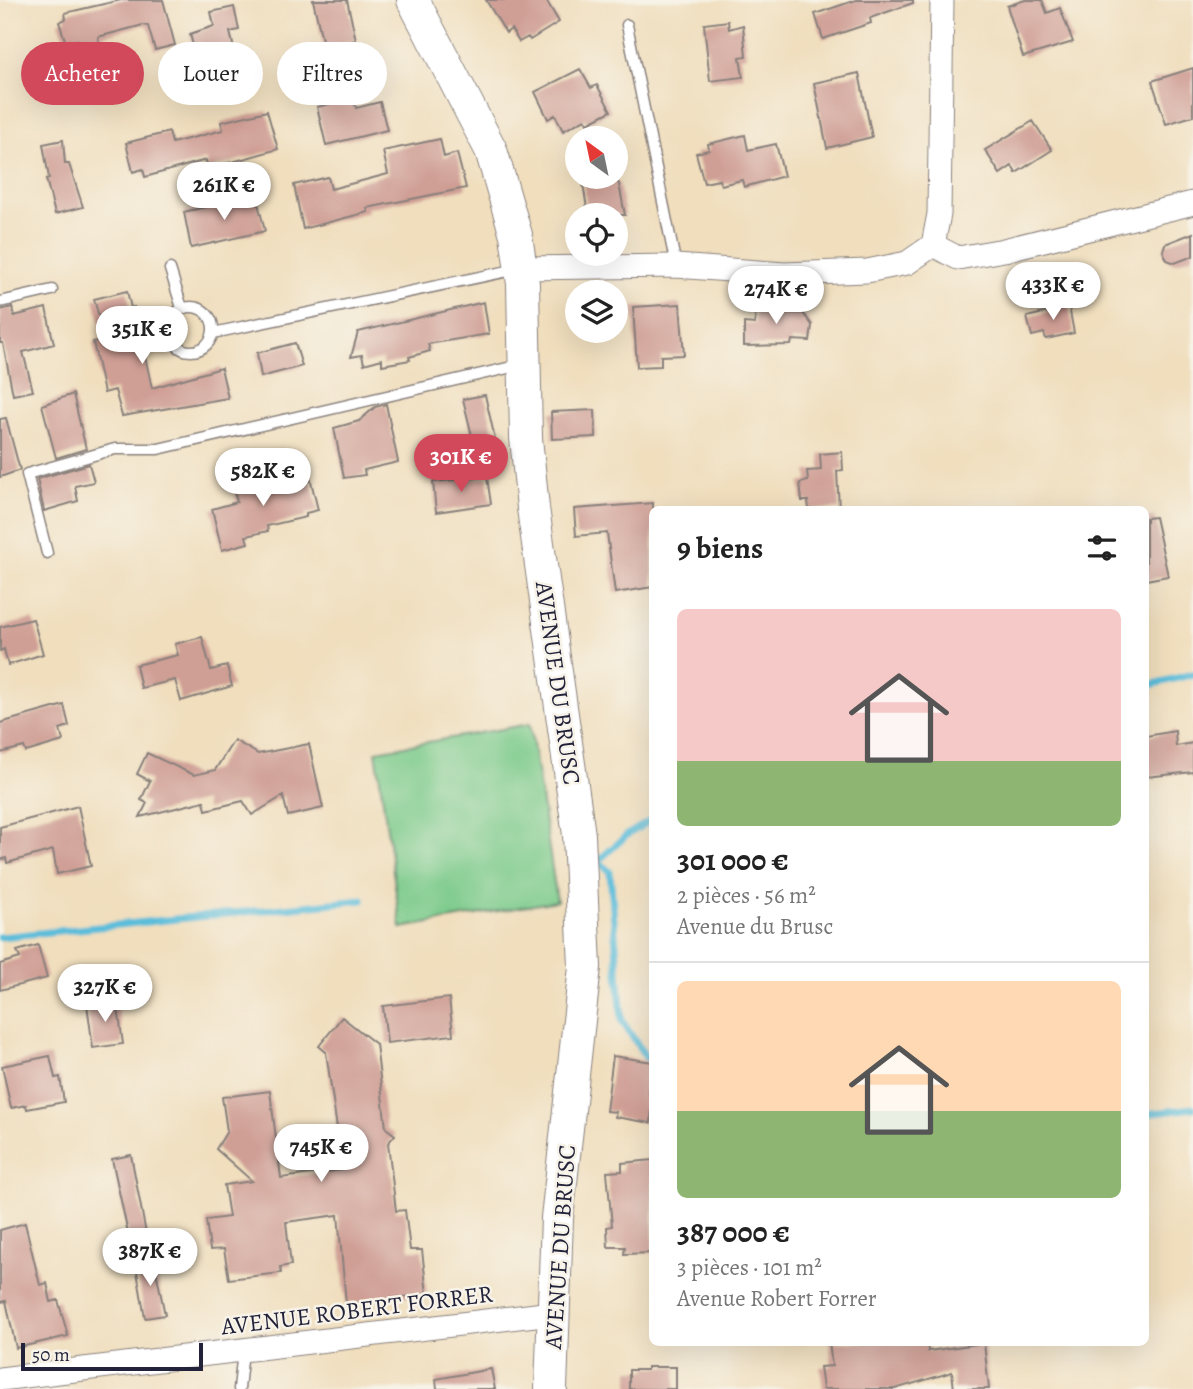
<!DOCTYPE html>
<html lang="fr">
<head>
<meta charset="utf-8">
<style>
	:root { --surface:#fff; --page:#f6f6f6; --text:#222; --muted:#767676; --line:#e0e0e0; --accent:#d1495b }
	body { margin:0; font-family:Alegreya,serif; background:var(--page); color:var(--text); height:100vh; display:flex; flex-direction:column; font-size:26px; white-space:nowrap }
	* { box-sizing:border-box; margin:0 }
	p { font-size:23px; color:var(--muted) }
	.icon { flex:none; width:38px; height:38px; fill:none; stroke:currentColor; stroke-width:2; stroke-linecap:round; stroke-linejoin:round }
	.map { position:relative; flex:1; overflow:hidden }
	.drawer { position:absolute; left:649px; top:506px; width:500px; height:840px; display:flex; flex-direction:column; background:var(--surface); border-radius:10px; box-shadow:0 7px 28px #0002 }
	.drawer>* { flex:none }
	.top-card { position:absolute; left:21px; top:42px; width:523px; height:63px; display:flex; gap:14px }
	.needle { width:46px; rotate:327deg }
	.tools { position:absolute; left:565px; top:126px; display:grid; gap:14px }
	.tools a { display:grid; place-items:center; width:63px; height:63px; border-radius:50%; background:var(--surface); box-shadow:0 7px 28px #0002; font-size:35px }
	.scale { position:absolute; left:21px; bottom:18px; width:182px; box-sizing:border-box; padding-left:7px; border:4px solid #22223b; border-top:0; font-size:19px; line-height:24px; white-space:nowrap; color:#22223b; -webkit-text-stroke:5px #f7f3e8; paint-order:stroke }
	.price { position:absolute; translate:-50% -60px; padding:0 16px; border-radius:24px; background:#fff; color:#222; font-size:23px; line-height:46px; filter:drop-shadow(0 2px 4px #0008) }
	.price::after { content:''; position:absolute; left:50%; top:42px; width:21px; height:16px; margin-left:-10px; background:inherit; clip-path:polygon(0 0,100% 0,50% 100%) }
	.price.on { background:var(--accent); color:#fff }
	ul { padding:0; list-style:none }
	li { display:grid; align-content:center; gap:14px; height:371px; padding:0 28px }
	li+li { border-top:2px solid var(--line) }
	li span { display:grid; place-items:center; height:217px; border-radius:10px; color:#555 }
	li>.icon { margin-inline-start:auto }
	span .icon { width:126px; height:126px; fill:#fffc; stroke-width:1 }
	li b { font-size:30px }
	h2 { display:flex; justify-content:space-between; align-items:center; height:84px; padding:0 28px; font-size:30px }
	.pill { padding:0 24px; border-radius:32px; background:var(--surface); box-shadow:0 7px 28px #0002; font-size:24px; line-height:63px }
	.pill.on { background:var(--accent); color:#fff }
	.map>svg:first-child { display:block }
	.green { fill:#7bca8b; stroke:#4e7663; stroke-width:2 }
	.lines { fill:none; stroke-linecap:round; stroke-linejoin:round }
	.stream { stroke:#5cbdda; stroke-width:7 }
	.building { fill:#cf9e94 }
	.lane-casing { stroke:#89807c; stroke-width:13 }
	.street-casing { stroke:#89807c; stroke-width:25 }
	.secondary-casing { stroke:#89807c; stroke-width:34 }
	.lane { stroke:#fff; stroke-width:10 }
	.street { stroke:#fff; stroke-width:23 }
	.secondary { stroke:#fff; stroke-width:32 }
	.labels { text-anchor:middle; stroke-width:5; stroke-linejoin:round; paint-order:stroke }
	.street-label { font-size:24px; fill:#22223b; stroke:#f7f3e8 }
</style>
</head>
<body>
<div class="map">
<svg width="1193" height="1389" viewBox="0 0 1193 1389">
	<rect width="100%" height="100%" fill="#f7f3e8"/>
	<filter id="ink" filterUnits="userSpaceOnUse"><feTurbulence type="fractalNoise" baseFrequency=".0143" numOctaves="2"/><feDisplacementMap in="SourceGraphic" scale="14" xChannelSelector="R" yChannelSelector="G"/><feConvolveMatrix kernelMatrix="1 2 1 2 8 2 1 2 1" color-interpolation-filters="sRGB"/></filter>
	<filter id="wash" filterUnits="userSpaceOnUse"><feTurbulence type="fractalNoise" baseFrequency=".00686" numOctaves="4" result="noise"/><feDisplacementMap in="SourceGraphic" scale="28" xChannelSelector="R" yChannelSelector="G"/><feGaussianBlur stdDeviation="1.57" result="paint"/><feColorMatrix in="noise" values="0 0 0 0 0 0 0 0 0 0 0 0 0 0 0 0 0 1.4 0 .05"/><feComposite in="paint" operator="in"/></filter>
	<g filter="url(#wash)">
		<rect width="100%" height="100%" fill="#f0debd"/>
		<path class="green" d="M530,724L557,901L401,928L376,751Z"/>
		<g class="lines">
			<path class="stream" d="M1146,686L1193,674
				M653,819L627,835L598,861L610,872L622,1021L653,1068
				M0,937L362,900
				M1146,1114L1193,1108"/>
		</g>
		<g id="blocks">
			<path class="building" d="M121,0H163L175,45L155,50L148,26L143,25L98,37L99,43L79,48L78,40L66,43L59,22L66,19L65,13Z
				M313,0H347L356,40L324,49Z
				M486,0H546L559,22L530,40L528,37L519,42L511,29L506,33Z
				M856,0H913V3L870,18L871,23L823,39L815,14Z
				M1025,0H1042L1047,13L1060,8L1073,42L1023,57L1007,6Z
				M234,7L239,30L230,32L236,57L231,58L232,64L200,72L190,34L214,26L211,12Z
				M728,21L729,29L743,25L746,56L740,57L743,77L710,81L704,24Z
				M1193,68V116L1166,124L1152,81Z
				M580,69L591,88L597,85L611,111L588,123L585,119L563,131L555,115L548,119L535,92Z
				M859,73L872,137L827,148L814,83Z
				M354,98L356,108L380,102L387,130L326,145L317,107Z
				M267,111L278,149L208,169L206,160L145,177L143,169L133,172L126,143L169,132L172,143L223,130L221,122Z
				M1033,121L1052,150L1016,173L1012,166L1000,174L985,150Z
				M745,135L748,150L776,144L784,176L744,187L742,180L721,185L719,180L704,183L696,153L709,150L708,144Z
				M440,139L444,157L457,153L466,188L367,208L368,212L303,229L294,185L328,177L331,189L388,174L383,151Z
				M63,140L65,164H69L83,207L55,214L46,179L49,178L43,144Z
				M582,177H614L619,184L625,215H588Z
				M256,195L265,231L191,248L184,212Z
				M1193,233V256L1175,263L1167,260L1163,251L1165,244Z
				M127,291L131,308L134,307L152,388L221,368L228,398L122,416L115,390L104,393L93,342L105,339L94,299Z
				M1068,301L1074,333L1046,339L1044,333L1032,336L1027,317L1048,312L1047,307Z
				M484,302L489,334L428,344L430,351L409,357L410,360L382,365V359L364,364L362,355L351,357L358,332Z
				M756,303H788V313H803L812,325L810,341L792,340L791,345L744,346V323L755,324Z
				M680,304L684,355L661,356V366L637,367L633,307Z
				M12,307L14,316L46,308L54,344L23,352L33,391L13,395L3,343H0V310Z
				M295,343L302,366L261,377L257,353Z
				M73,394L86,449L56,458L42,405Z
				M485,395L495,439L474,444L463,399Z
				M386,404L398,462L364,470L365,475L344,478L334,428L359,421L375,407Z
				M595,410L596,437L552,439L551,412Z
				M6,418L20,470L0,477V419Z
				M842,452L843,470L837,471L839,509H809L808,501H802L800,483L808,481L807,471L821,470L820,454Z
				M89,464L94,482L75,486L78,501L44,511L37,479Z
				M292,472L295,481L310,477L318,510L306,513V517L267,526L268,531L246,536L248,543L222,550L212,509L237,502L233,488Z
				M487,477L491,504L436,512L433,482Z
				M653,503V587L615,593L607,533L576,536L574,509Z
				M1155,517L1168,576L1146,580V518Z
				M33,619L43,654L8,665L4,649L0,651V627Z
				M202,637L211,670L227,666L232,686L181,701L175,680L141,688L136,665L178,655L175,644Z
				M64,705L69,726L60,729L63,741L26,752L24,747L0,753V723Z
				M1175,731L1176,746L1193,743V772L1146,777V736Z
				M234,740L258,754L309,744L323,808L288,816L283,796L252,815L243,801L206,810L204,801L140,817L147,803L141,800L150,781L137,774L147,753L194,775L215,770Z
				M78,806L91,866L57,874L53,850L7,863L6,858L0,860V827Z
				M38,945L47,978L0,990V964L20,958L17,951Z
				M449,998L453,1035L387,1043L383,1006Z
				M117,1000L123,1044L93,1048L87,1004Z
				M342,1017L376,1044L386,1128L395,1135L388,1143L396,1211L405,1210L410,1250H422L427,1294L346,1304L338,1215L286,1222L291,1265L280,1267L281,1273L229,1279L224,1249L210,1250L206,1220L229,1217L224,1185L252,1181L216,1149L227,1131L222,1097L270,1091L281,1178L343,1170L326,1052L319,1046Z
				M50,1056L55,1078L60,1077L64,1102L27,1109L26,1105L11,1108L2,1066Z
				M613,1056L653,1062L649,1093H653L651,1123L615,1117L616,1112L606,1111Z
				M131,1155L148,1244L131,1247L112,1159Z
				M653,1160V1253L624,1254L625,1247H608L607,1227L612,1226L607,1172L622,1171V1163Z
				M25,1223L40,1285L47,1283L51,1302L58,1300L68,1336L16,1348L6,1301L0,1302V1230Z
				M153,1256L165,1315L145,1318L135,1260Z
				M829,1342H927L928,1351L984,1343L989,1389H954L952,1372L895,1389H823L820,1367L832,1366Z
				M647,1367H676V1389H629V1370H647Z
				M491,1369L495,1389H437L436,1379Z"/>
		</g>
	</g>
	<g filter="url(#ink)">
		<use href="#blocks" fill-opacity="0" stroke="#89807c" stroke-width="2"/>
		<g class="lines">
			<g class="lane-casing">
				<path id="lane" d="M627,25L676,266
					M170,269L182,308
					M0,302L52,290
					M169 329a22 22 0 1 1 44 0a22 22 0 1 1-44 0Z
					M213,333L518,269
					M47,553L27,474L115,449H158L521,365
					M239,1389L243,1350"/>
			</g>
			<g class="street-casing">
				<path id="street" d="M933,245L958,258L1004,250L1193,203
					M521,268L676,266L784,274L867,271L907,263L933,245L939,214L942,0
					M0,1379L552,1313"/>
			</g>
			<g class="secondary-casing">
				<path id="secondary" d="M413,0L491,150L516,235L523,284L526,438L533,508L579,835L585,967L557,1218L551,1389"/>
			</g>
			<use href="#lane" class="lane"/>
			<use href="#street" class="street"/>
			<use href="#secondary" class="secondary"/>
		</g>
	</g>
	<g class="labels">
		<g class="street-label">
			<text transform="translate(558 683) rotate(82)" y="8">AVENUE DU BRUSC</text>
			<text transform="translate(560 1247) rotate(-86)" y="8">AVENUE DU BRUSC</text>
			<text transform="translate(357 1310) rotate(-7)" y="8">AVENUE ROBERT FORRER</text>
		</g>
	</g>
</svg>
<div class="tools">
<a><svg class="needle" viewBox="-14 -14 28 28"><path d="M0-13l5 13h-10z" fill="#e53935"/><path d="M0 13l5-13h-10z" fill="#767676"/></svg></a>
<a><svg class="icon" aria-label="locate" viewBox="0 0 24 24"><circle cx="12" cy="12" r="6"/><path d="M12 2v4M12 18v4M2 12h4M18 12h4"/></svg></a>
<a><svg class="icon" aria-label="layers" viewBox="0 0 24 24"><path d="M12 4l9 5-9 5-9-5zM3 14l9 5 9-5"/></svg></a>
</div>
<div class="scale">50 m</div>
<b class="price" style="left:224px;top:222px">261K €</b>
<b class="price" style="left:1053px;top:322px">433K €</b>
<b class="price" style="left:776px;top:326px">274K €</b>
<b class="price" style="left:142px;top:366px">351K €</b>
<b class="price on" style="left:461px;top:494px">301K €</b>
<b class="price" style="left:263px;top:508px">582K €</b>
<b class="price" style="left:105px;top:1024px">327K €</b>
<b class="price" style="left:321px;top:1184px">745K €</b>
<b class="price" style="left:150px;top:1288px">387K €</b>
<div class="top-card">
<a class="pill on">Acheter</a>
<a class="pill">Louer</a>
<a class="pill">Filtres</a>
</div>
<section class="drawer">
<h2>9 biens<svg class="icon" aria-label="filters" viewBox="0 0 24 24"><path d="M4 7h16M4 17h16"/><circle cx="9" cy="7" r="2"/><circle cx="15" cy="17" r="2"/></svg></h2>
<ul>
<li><span style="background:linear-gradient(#f6c9c9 70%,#8fb573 0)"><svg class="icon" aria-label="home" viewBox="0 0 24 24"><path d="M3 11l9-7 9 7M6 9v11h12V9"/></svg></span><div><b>301 000 €</b><p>2 pièces · 56 m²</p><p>Avenue du Brusc</p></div></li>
<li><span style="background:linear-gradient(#ffd9b3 60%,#8fb573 0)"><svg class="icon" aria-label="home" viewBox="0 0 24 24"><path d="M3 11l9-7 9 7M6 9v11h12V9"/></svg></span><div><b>387 000 €</b><p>3 pièces · 101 m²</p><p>Avenue Robert Forrer</p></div></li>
</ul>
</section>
</div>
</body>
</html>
